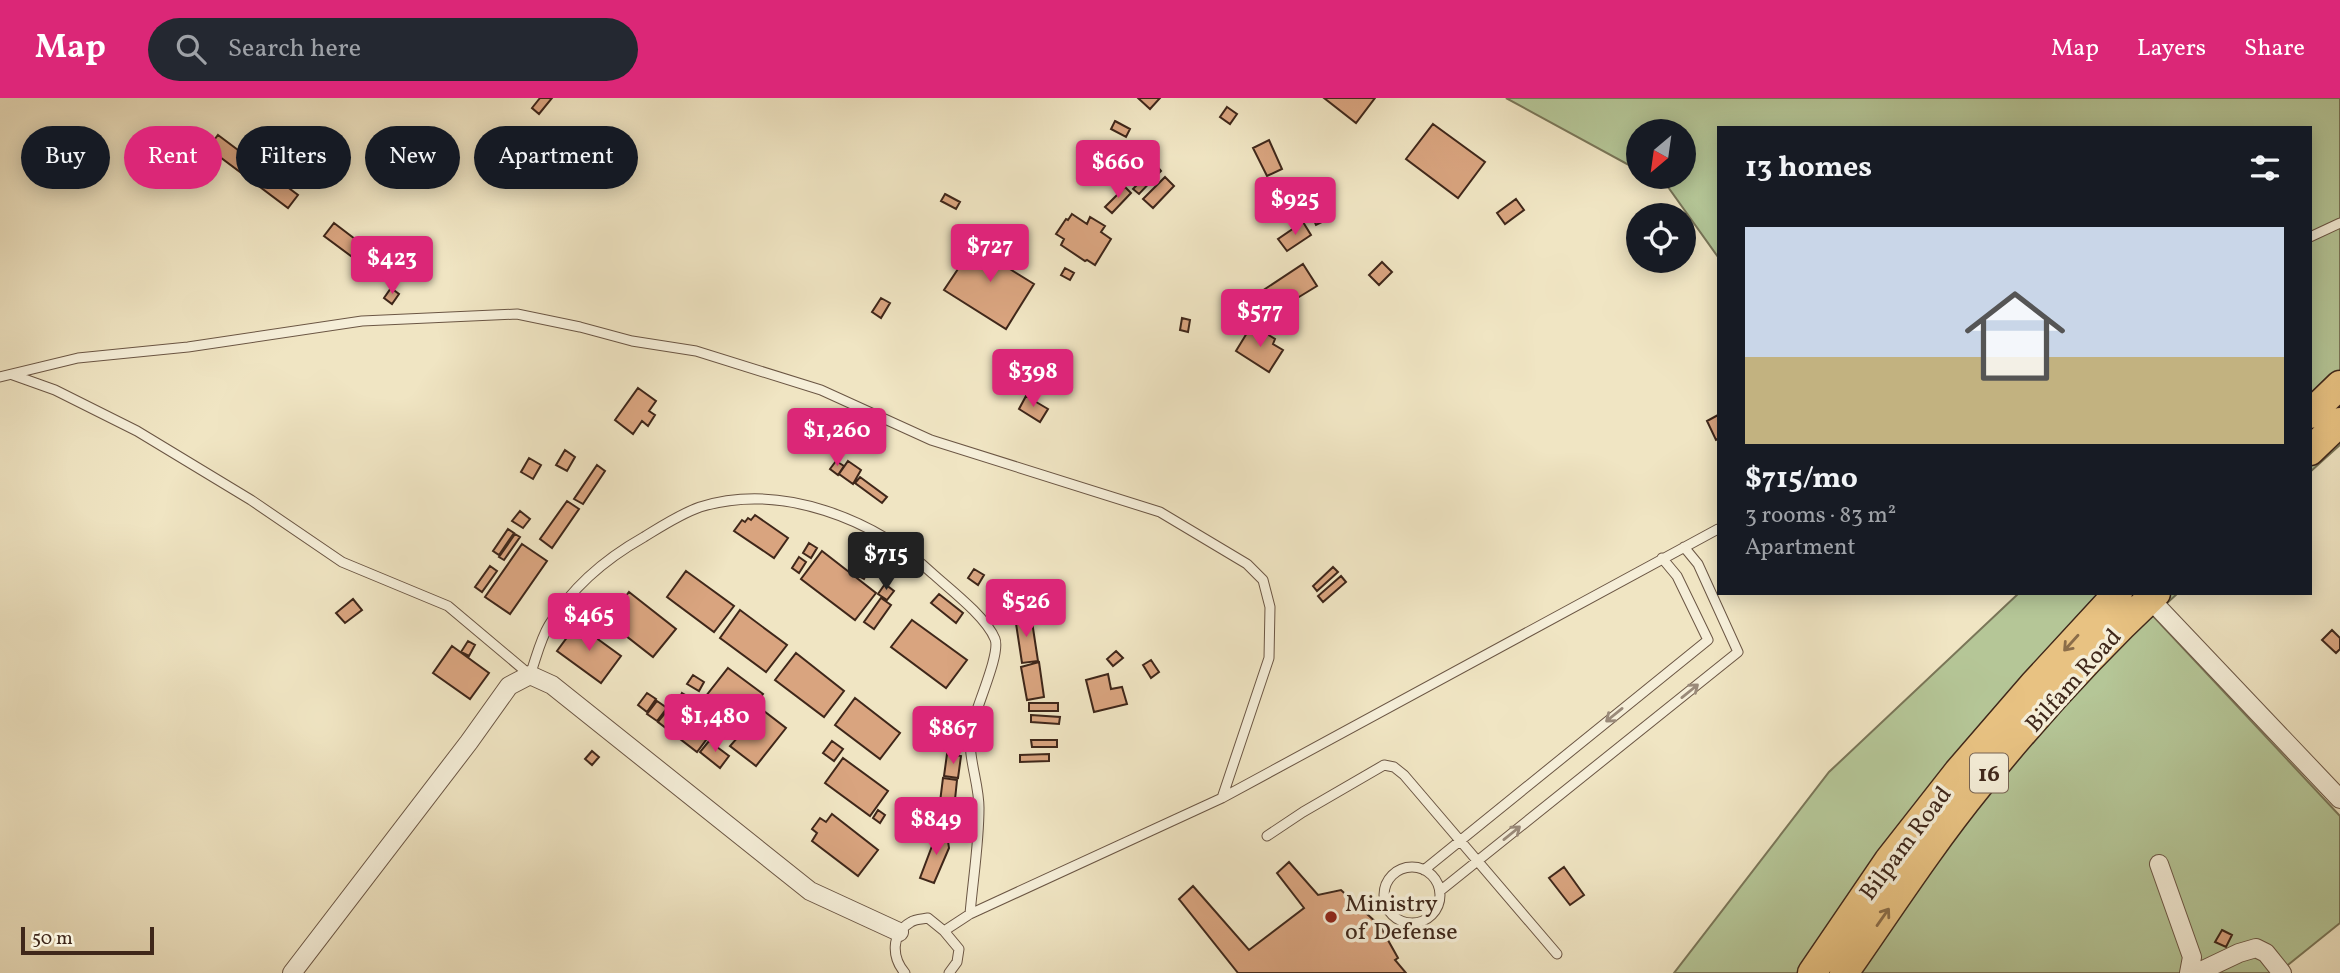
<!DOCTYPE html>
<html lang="en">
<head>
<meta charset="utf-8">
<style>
	:root { --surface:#171b24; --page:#242831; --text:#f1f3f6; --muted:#9ea1a6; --accent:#db2777 }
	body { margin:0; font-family:Vollkorn,serif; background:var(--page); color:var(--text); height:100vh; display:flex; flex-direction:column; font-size:26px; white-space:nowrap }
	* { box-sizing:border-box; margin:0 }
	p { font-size:23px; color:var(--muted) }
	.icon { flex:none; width:38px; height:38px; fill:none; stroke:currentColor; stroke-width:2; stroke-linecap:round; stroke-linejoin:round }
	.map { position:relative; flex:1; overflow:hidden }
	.drawer { position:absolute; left:1717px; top:28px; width:595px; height:469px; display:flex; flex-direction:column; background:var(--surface); border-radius:0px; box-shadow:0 4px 18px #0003 }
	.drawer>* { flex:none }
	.banner { position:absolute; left:21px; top:28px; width:665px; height:63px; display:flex; gap:14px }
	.needle { width:46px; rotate:209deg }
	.tools { position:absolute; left:1626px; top:21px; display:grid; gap:14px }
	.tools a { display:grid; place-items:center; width:70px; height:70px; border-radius:50%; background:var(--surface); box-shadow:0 4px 18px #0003; font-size:35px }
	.scale { position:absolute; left:21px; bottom:18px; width:133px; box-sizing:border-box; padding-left:7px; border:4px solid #3f271a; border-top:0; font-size:19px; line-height:24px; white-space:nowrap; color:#3f271a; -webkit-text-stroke:5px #f5eed8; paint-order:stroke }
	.price { position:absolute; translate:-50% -60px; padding:0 16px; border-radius:7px; background:var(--accent); color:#fff; font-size:23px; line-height:46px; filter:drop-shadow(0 2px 4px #0008) }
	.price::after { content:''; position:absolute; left:50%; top:42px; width:21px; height:16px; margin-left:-10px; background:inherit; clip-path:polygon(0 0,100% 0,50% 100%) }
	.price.selected { background:#222; color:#fff }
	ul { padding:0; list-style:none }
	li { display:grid; align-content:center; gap:14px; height:371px; padding:0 28px }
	li span { display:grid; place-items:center; height:217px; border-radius:0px; color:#555 }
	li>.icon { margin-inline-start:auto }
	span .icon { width:126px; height:126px; fill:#fffc; stroke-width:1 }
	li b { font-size:30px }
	h2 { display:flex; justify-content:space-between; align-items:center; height:84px; padding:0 28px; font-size:30px }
	.tag { padding:0 24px; border-radius:32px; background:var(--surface); box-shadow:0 4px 18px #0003; font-size:24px; line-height:63px }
	.tag.selected { background:var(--accent); color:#fff }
	header { display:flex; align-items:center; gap:42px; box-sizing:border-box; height:98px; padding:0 35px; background:var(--accent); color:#fff }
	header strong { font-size:33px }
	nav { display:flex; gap:38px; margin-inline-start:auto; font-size:24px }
	.search { width:490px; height:63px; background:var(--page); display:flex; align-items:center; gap:18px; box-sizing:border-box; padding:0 24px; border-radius:38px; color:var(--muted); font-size:26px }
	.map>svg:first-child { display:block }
	.green { fill:#b5c697; stroke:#7a7658; stroke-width:2 }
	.building { fill:#d9a47f; stroke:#3f271a; stroke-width:2 }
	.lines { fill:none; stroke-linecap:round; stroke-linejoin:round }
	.lane-casing { stroke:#6b5644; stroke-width:11 }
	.street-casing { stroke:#6b5644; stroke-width:20 }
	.primary-casing { stroke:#3f271a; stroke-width:31 }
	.lane { stroke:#f5eed8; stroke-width:9 }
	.street { stroke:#f5eed8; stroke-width:18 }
	.primary { stroke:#e8c282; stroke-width:28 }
	.oneway { stroke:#8b6d49 }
	.oneway2 { stroke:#9a8a79 }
	.poi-dot { fill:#8f2418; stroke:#f5eed8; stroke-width:2.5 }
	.labels { text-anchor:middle; stroke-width:7; stroke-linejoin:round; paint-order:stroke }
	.shield { fill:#f5eed8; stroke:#766353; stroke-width:2 }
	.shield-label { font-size:23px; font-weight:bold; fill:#3f271a }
	.street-label { font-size:24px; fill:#3f271a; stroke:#f5eed8 }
	.poi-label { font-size:24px; fill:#3f271a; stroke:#f5eed8; text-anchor:start }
</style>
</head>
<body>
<header>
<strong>Map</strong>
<div class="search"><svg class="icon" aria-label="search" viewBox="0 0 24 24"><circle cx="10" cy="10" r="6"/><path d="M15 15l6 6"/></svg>Search here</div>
<nav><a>Map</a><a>Layers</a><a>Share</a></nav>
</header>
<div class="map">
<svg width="2340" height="875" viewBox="0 0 2340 875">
	<rect width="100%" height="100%" fill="#f0e5c3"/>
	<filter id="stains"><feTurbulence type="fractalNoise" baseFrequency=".00286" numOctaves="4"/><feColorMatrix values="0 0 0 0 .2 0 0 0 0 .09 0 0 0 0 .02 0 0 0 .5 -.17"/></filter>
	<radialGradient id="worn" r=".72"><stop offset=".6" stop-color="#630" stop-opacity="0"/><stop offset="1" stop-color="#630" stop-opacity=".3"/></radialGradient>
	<path class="green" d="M1506,0H2340V347L2310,374V30H1718V159L1668,89L1650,79H1684V33H1638V72Z
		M2019,495H2178L2153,518L2340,718V825L2278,875H1674L1829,674Z"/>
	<path class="building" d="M540,0H552L539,16L532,10Z
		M1138,0H1160L1150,11Z
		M1324,0H1375L1356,25Z
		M1227,9L1237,16L1230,26L1220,19Z
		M1115,23L1130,31L1126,39L1111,31Z
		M1433,26L1485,64L1458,100L1406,61Z
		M218,37L298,97L288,110L208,50Z
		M1269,42L1282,71L1267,78L1253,50Z
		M1136,49L1139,54L1122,66L1118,61Z
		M1156,67L1161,73L1139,96L1133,91Z
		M1165,79L1174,88L1153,110L1143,101Z
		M1125,89L1131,95L1112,115L1105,109Z
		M945,96L960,104L956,111L941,103Z
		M1516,101L1524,112L1505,126L1497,115Z
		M1320,109L1326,122L1316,127L1310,113Z
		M1072,116L1087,126L1090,119L1105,128L1101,134L1111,141L1095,167L1087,162L1085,163L1061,147L1064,141L1056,136L1066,121L1068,122Z
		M1303,124L1311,137L1287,153L1278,141Z
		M334,125L372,154L363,167L324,138Z
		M980,138L1011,158L1005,168L1034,186L1006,231L944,192Z
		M1382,164L1392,174L1379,187L1369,177Z
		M1303,166L1317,188L1276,213L1262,193Z
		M1065,170L1074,175L1070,182L1061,177Z
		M391,190L399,196L392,206L384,200Z
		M881,200L890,205L881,220L872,214Z
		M1182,220L1190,222L1188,234L1180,232Z
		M1250,230L1257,234L1259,231L1275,241L1273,246L1283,252L1269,274L1236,253Z
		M638,290L656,303L649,313L655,317L648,328L642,323L633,336L615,322Z
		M1026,298L1048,311L1040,324L1019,311Z
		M1718,317V341L1716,342L1707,323Z
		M565,352L575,359L567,373L556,367Z
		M529,360L541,367L533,381L521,374Z
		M836,363L844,368L838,377L830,371Z
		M848,363L861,372L853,386L839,376Z
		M597,367L605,373L583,406L574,401Z
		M860,379L887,399L882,405L855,385Z
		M567,403L579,411L552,450L540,441Z
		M520,413L530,421L523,430L512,423Z
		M755,417L788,440L774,460L734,433L742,422L745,424L748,420L751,422Z
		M508,431L514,435L499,457L493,453Z
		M515,436L520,439L504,462L499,459Z
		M809,445L817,450L811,460L803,455Z
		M522,446L547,463L510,516L485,499Z
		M822,453L876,495L855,522L801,481Z
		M799,459L806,464L799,475L792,470Z
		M861,459L872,465L864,481L853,475Z
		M490,468L497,473L482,494L475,489Z
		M1333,469L1338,474L1317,493L1313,488Z
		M974,471L984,477L978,487L968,480Z
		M686,473L734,508L714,534L667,499Z
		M1341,478L1346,484L1323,504L1318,498Z
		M1029,483L1048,488L1044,502L1025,497Z
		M885,486L894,493L887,502L878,496Z
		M629,494L676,531L653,559L607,523Z
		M939,496L963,515L956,525L931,505Z
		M881,500L891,507L874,531L864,524Z
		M353,501L362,512L345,525L336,515Z
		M740,512L787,547L766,574L720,540Z
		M1031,517L1038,563L1022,565L1015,519Z
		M912,522L967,562L946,590L891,549Z
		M577,526L621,558L601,585L557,553Z
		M2332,532L2340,540V551L2336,555L2322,542Z
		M468,543L475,547L469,558L461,554Z
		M452,548L489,575L470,601L433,575Z
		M1116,553L1123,560L1113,568L1107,561Z
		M796,555L844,593L824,619L775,582Z
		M1151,562L1159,574L1151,580L1143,567Z
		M1039,564L1044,599L1027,602L1021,569Z
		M728,570L763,596L750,613L755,616L760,610L786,630L756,668L730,648L739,638L726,628L718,638L691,617Z
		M1108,576L1111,591L1122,589L1127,606L1094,614L1086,582Z
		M693,577L704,584L699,593L687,586Z
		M647,595L656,601L647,614L638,607Z
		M682,595L698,604L694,610L679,601Z
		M855,600L900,635L880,661L835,627Z
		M657,603L667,610L657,623L647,616Z
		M1029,605H1058V613H1029Z
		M670,609L709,638L697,654L658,624Z
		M1031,617L1060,619L1059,626L1031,624Z
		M1031,642H1057V649H1032Z
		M709,643L729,658L720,670L700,654Z
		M832,643L843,651L834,663L823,655Z
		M592,653L599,659L592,667L585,661Z
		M947,656L961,658L958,680L944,678Z
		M1049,656V663L1020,664V657Z
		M843,660L888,693L870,718L825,685Z
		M943,680L957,682L953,721L938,720Z
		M878,712L885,717L880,725L873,720Z
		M832,716L878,752L858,778L812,743L817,735L812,731L820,720L826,724Z
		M940,721L953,722L951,734L938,733Z
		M933,734L947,736L949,750L934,785L920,780L932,748Z
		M1289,764L1318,797L1341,792L1380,828L1398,860L1395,862L1406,875H1238L1179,801L1193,788L1249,852L1304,810L1277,775Z
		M1564,769L1584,797L1570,807L1549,780Z
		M2222,832L2232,837L2226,849L2215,844Z"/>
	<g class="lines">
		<g class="lane-casing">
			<path id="lane" d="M2310,139L2340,125
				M13,277L55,292L137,333L251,402L342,464L448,508L530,577C536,561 540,542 549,527C572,489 605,461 644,439C662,428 680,416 700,409C781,384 874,421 933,476C951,492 986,519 995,541C1001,556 975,611 971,632C967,659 979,684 979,710C979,745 973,781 970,816
				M0,279L78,260L188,249L362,223L517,216L580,229L632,243L696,253L821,292L931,342L1160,414L1247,466L1263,482L1270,509L1269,560L1222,700
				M1267,738L1303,714L1384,667L1394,669L1404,677L1557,856
				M1384 797a28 28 0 1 1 56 0a28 28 0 1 1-56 0Z
				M1424,772L1708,542L1677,478L1662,460
				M1440,793L1738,554L1698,466L1684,449
				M944,833L970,816L1222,700L1718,431
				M905,875C892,860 890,836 911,824C915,821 923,821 928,820L944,833L959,851L957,864L949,875"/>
		</g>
		<g class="street-casing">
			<path id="street" d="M2150,501L2340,701
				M2159,766L2192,859L2189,875
				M292,875L469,644L509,588L530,577L552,587L810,793L899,834
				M2197,875L2239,855L2256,850L2266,855L2282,875"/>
		</g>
		<g class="primary-casing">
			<path id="primary" d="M2310,316L2340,287
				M2310,353L2340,324
				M1812,875L1889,762L1958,674L2035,585L2118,495
				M1844,875C1888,812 1930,747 1978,688C2033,620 2093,554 2156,495"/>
		</g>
		<use href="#lane" class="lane"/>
		<use href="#street" class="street"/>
		<use href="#primary" class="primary"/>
	</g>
	<defs><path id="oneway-shaft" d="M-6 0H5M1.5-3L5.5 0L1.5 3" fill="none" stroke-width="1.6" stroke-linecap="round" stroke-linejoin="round" transform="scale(1.75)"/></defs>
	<g class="oneway">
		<use href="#oneway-shaft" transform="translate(2071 545) rotate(132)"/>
		<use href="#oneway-shaft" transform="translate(1883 819) rotate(-55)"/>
	</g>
	<g class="oneway2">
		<use href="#oneway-shaft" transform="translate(1690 593) rotate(-39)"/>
		<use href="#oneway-shaft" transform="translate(1614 617) rotate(141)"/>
		<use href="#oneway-shaft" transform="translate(1512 735) rotate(-39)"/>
	</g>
	<circle class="poi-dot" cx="1331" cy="819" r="7"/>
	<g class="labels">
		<rect class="shield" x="1970" y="655.5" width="38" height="39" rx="5"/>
		<g class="shield-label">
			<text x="1989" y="683">16</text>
		</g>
		<g class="street-label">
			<text transform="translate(2073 582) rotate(-48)" y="8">Bilfam Road</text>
			<text transform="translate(1905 745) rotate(-53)" y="8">Bilpam Road</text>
		</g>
		<g class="poi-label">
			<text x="1345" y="813">Ministry<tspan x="1345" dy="28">of Defense</tspan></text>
		</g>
	</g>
	<rect width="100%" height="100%" filter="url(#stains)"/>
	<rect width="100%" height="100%" fill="url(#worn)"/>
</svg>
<div class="tools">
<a><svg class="needle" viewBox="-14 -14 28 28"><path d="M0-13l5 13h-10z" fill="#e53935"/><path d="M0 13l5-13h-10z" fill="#9ea1a6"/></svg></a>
<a><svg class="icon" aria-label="locate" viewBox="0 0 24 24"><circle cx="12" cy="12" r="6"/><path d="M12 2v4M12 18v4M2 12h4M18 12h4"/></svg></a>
</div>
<div class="scale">50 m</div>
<b class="price" style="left:1118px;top:102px">$660</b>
<b class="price" style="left:1295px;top:139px">$925</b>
<b class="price" style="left:990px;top:186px">$727</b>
<b class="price" style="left:392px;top:198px">$423</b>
<b class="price" style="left:1260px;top:251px">$577</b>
<b class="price" style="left:1033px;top:311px">$398</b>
<b class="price" style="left:837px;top:370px">$1,260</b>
<b class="price selected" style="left:886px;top:494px">$715</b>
<b class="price" style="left:1026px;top:541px">$526</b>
<b class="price" style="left:589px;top:555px">$465</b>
<b class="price" style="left:715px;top:656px">$1,480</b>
<b class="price" style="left:953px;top:668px">$867</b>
<b class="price" style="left:936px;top:759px">$849</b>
<div class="banner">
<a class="tag">Buy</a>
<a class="tag selected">Rent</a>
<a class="tag">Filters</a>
<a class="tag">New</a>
<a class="tag">Apartment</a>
</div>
<section class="drawer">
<h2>13 homes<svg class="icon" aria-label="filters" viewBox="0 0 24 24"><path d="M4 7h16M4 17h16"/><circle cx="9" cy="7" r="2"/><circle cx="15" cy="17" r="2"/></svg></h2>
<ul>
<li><span style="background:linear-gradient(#c9d6e8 60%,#c2b280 0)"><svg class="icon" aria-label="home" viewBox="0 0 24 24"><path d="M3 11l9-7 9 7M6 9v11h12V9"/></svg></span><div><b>$715/mo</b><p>3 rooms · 83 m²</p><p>Apartment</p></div></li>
</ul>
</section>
</div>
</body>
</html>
